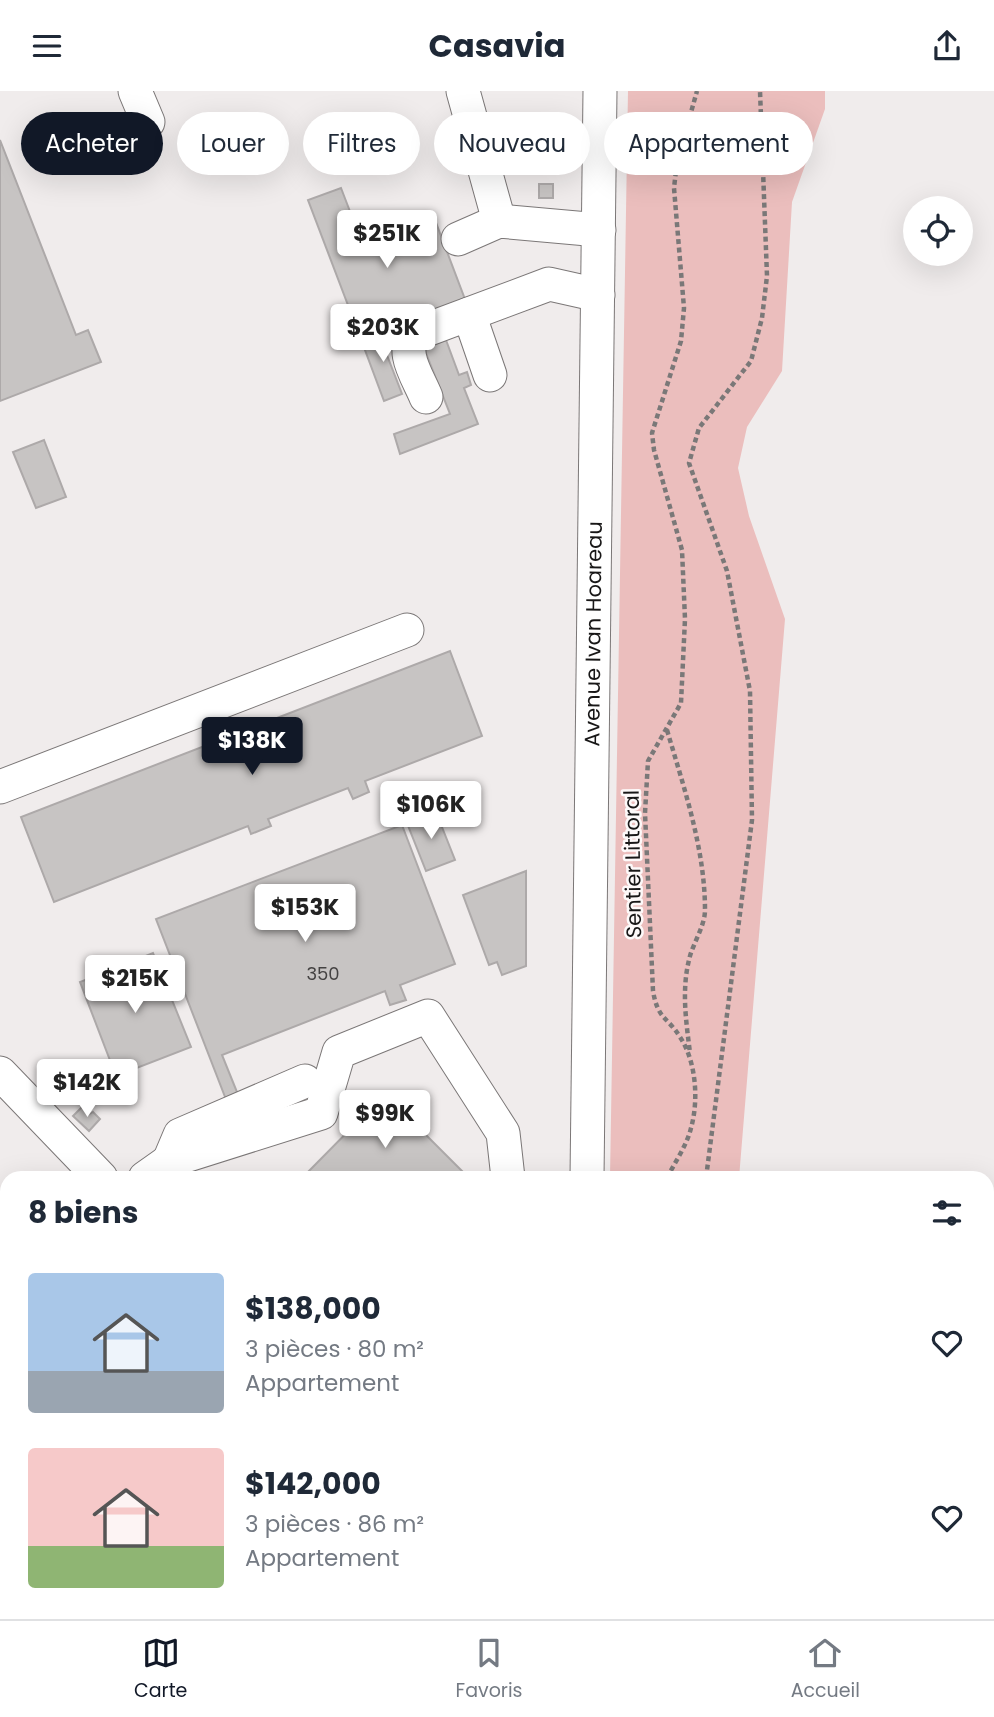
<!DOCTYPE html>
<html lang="fr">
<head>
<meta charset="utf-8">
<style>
	:root { --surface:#fff; --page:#f2f2f3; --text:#1f2937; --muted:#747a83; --line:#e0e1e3; --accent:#111827 }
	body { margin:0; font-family:Poppins,sans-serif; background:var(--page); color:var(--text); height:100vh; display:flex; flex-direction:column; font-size:26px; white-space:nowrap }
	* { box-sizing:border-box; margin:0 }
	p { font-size:23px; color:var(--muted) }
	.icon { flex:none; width:38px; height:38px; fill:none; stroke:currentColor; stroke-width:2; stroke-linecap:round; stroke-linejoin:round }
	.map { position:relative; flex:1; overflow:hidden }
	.details { position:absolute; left:0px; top:1080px; width:994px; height:450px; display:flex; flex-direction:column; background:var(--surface); border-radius:21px 21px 0 0; box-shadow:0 7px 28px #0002 }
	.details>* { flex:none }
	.hud { position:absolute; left:21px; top:21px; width:952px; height:63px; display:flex; gap:14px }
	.controls { position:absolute; left:903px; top:105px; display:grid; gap:14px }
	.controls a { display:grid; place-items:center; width:70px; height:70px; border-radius:50%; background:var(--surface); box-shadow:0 7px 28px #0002; font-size:35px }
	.price { position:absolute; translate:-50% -60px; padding:0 16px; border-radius:7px; background:#fff; color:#222; font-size:23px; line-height:46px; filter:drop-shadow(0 2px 4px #0008) }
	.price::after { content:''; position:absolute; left:50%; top:42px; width:21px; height:16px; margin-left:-10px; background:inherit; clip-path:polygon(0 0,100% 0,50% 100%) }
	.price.on { background:var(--accent); color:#fff }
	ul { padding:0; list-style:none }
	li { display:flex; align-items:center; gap:21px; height:175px; padding:0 28px }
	li span { display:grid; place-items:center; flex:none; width:196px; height:140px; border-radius:7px; color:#555 }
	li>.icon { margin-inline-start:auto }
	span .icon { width:84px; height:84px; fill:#fffc; stroke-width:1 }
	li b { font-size:30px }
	h2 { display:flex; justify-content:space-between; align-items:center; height:84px; padding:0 28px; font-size:30px }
	.pill { padding:0 24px; border-radius:32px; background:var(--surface); box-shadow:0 7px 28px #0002; font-size:24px; line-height:63px }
	.pill.on { background:var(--accent); color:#fff }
	header { display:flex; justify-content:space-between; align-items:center; height:91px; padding:0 28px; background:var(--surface); font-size:32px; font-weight:700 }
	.tab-bar { display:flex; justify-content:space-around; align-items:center; height:98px; border-top:2px solid var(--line); background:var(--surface); font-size:19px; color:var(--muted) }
	.tab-bar a { display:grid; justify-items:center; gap:4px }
	.tab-bar .on { color:var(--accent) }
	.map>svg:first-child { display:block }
	.green { fill:#ebbebd }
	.building { fill:#c7c4c3; stroke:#ada9a9; stroke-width:2 }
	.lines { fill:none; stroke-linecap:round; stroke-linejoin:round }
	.minor-casing { stroke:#7b7777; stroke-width:35 }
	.path { stroke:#7a7878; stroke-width:4.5; stroke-dasharray:5 3.5; stroke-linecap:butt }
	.minor { stroke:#fff; stroke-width:33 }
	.labels { text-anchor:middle; stroke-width:5; stroke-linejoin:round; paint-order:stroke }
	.number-label { font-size:18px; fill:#444242 }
	.street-label { font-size:21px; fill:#181717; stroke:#fdf9f9 }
</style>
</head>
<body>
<header><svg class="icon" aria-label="menu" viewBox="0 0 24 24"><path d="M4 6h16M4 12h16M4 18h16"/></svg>Casavia<svg class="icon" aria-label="share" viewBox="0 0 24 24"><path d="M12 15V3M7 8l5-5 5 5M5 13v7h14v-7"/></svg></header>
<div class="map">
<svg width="994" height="1528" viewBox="0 0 994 1528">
	<rect width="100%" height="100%" fill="#f0ecec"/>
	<path class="green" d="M628,0H825V18L792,111L782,280L747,336L738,377L749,425L785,528L739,1087H610Z
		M603,1523V1522L793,1523L792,1528H603Z"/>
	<path class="building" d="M0,49L76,244L88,239L101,271L0,310Z
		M539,93H553V107H539Z
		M341,97L364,157L435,129L466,211L362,251L308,109Z
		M394,238V250L385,259L402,303L384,310L362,251Z
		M446,249L459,284L467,281L471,294L464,297L478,333L400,363L394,343L450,323L424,257Z
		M44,349L66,406L36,417L13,361Z
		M450,560L482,645L365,690L369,701L353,708L348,697L268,728L271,735L251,743L248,735L54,811L21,726Z
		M436,721L455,769L426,780L407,732Z
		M402,734L455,873L400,894L406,909L390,914L385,900L222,964L239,1006L227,1011L156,828Z
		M526,780V875L502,884L497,871L489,874L463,804Z
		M153,862L191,956L116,985L80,891Z
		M385,1003L469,1087H302Z
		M82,1016L88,1024L93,1021L100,1028L89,1040L73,1025Z
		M0,1136L7,1143V1194L0,1187Z
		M0,1187L7,1194L6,1433L0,1427Z
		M60,1522H120L115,1528H65Z"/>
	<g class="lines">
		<g class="minor-casing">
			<g id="minor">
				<path d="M135,0L148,31"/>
				<path d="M463,0L499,130"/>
				<path d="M458,148L499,130L599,139"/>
				<path d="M469,223L490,284"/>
				<path d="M426,306C418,286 397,257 418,242L549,193L598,204"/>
				<path d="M0,696L407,539"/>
				<path d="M0,982L101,1087"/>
				<path d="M169,1070L180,1044L305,990"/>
				<path d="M145,1087L169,1070L321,1022L339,961L428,925L503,1042L508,1087"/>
				<path id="s1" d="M587,1087L600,0"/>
				<path d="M0,1126L7,1132"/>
				<path d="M0,1456L7,1449"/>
				<path d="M298,1528L304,1522"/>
				<path d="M581,1528V1522"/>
			</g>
		</g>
		<path class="path" d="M667,639C684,697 705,758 705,819C705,834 694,851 690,865C681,898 686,929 690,962
			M667,1087C675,1071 687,1054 691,1037C699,1009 696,970 680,946C667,925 658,929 653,900L645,722L648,670L681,612L685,528L682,459L654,359L652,342L681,250L684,217L674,97L677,71L697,0
			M706,1087L752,729L750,600L727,480L689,372L699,337L751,270L762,227L767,185L760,0
			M666,1522L667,1528
			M721,1522L722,1528"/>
		<use href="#minor" class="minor"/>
	</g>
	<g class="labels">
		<g class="number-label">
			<text x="323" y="889">350</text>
		</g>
		<g class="street-label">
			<text dy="7" stroke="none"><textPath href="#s1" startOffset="544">Avenue Ivan Hoareau</textPath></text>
			<text transform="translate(633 773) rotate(-91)" y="7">Sentier Littoral</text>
		</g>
	</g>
</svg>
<div class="controls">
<a><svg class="icon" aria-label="locate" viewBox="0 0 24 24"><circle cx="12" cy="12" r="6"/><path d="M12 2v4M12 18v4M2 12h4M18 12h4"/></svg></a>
</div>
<b class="price" style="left:387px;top:179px">$251K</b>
<b class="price" style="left:383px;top:273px">$203K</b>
<b class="price on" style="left:252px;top:686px">$138K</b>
<b class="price" style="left:431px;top:750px">$106K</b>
<b class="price" style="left:305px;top:853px">$153K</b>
<b class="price" style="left:135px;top:924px">$215K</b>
<b class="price" style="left:87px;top:1028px">$142K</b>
<b class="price" style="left:385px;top:1059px">$99K</b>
<div class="hud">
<a class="pill on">Acheter</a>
<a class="pill">Louer</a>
<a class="pill">Filtres</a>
<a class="pill">Nouveau</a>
<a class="pill">Appartement</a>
</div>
<section class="details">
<h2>8 biens<svg class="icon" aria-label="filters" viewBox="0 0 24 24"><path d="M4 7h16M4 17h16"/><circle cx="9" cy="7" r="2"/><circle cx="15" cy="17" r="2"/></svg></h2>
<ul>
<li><span style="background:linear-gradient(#a9c7e8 70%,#9aa5b1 0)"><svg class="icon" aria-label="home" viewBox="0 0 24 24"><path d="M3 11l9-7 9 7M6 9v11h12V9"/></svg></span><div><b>$138,000</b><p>3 pièces · 80 m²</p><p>Appartement</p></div><svg class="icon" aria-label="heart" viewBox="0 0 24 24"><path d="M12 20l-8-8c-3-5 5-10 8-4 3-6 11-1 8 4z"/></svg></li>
<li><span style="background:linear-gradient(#f6c9c9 70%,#8fb573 0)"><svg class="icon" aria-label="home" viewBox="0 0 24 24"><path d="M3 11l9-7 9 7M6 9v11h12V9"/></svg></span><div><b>$142,000</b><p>3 pièces · 86 m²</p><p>Appartement</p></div><svg class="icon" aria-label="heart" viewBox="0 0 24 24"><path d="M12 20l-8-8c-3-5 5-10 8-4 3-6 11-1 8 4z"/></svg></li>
</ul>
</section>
</div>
<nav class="tab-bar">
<a class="on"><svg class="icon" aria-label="map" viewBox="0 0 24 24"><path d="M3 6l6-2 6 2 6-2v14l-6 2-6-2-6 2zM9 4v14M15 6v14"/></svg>Carte</a>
<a><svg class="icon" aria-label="saved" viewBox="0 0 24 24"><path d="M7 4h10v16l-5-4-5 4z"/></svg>Favoris</a>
<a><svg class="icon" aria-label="home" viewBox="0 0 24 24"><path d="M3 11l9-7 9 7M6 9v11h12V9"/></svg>Accueil</a>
</nav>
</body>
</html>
